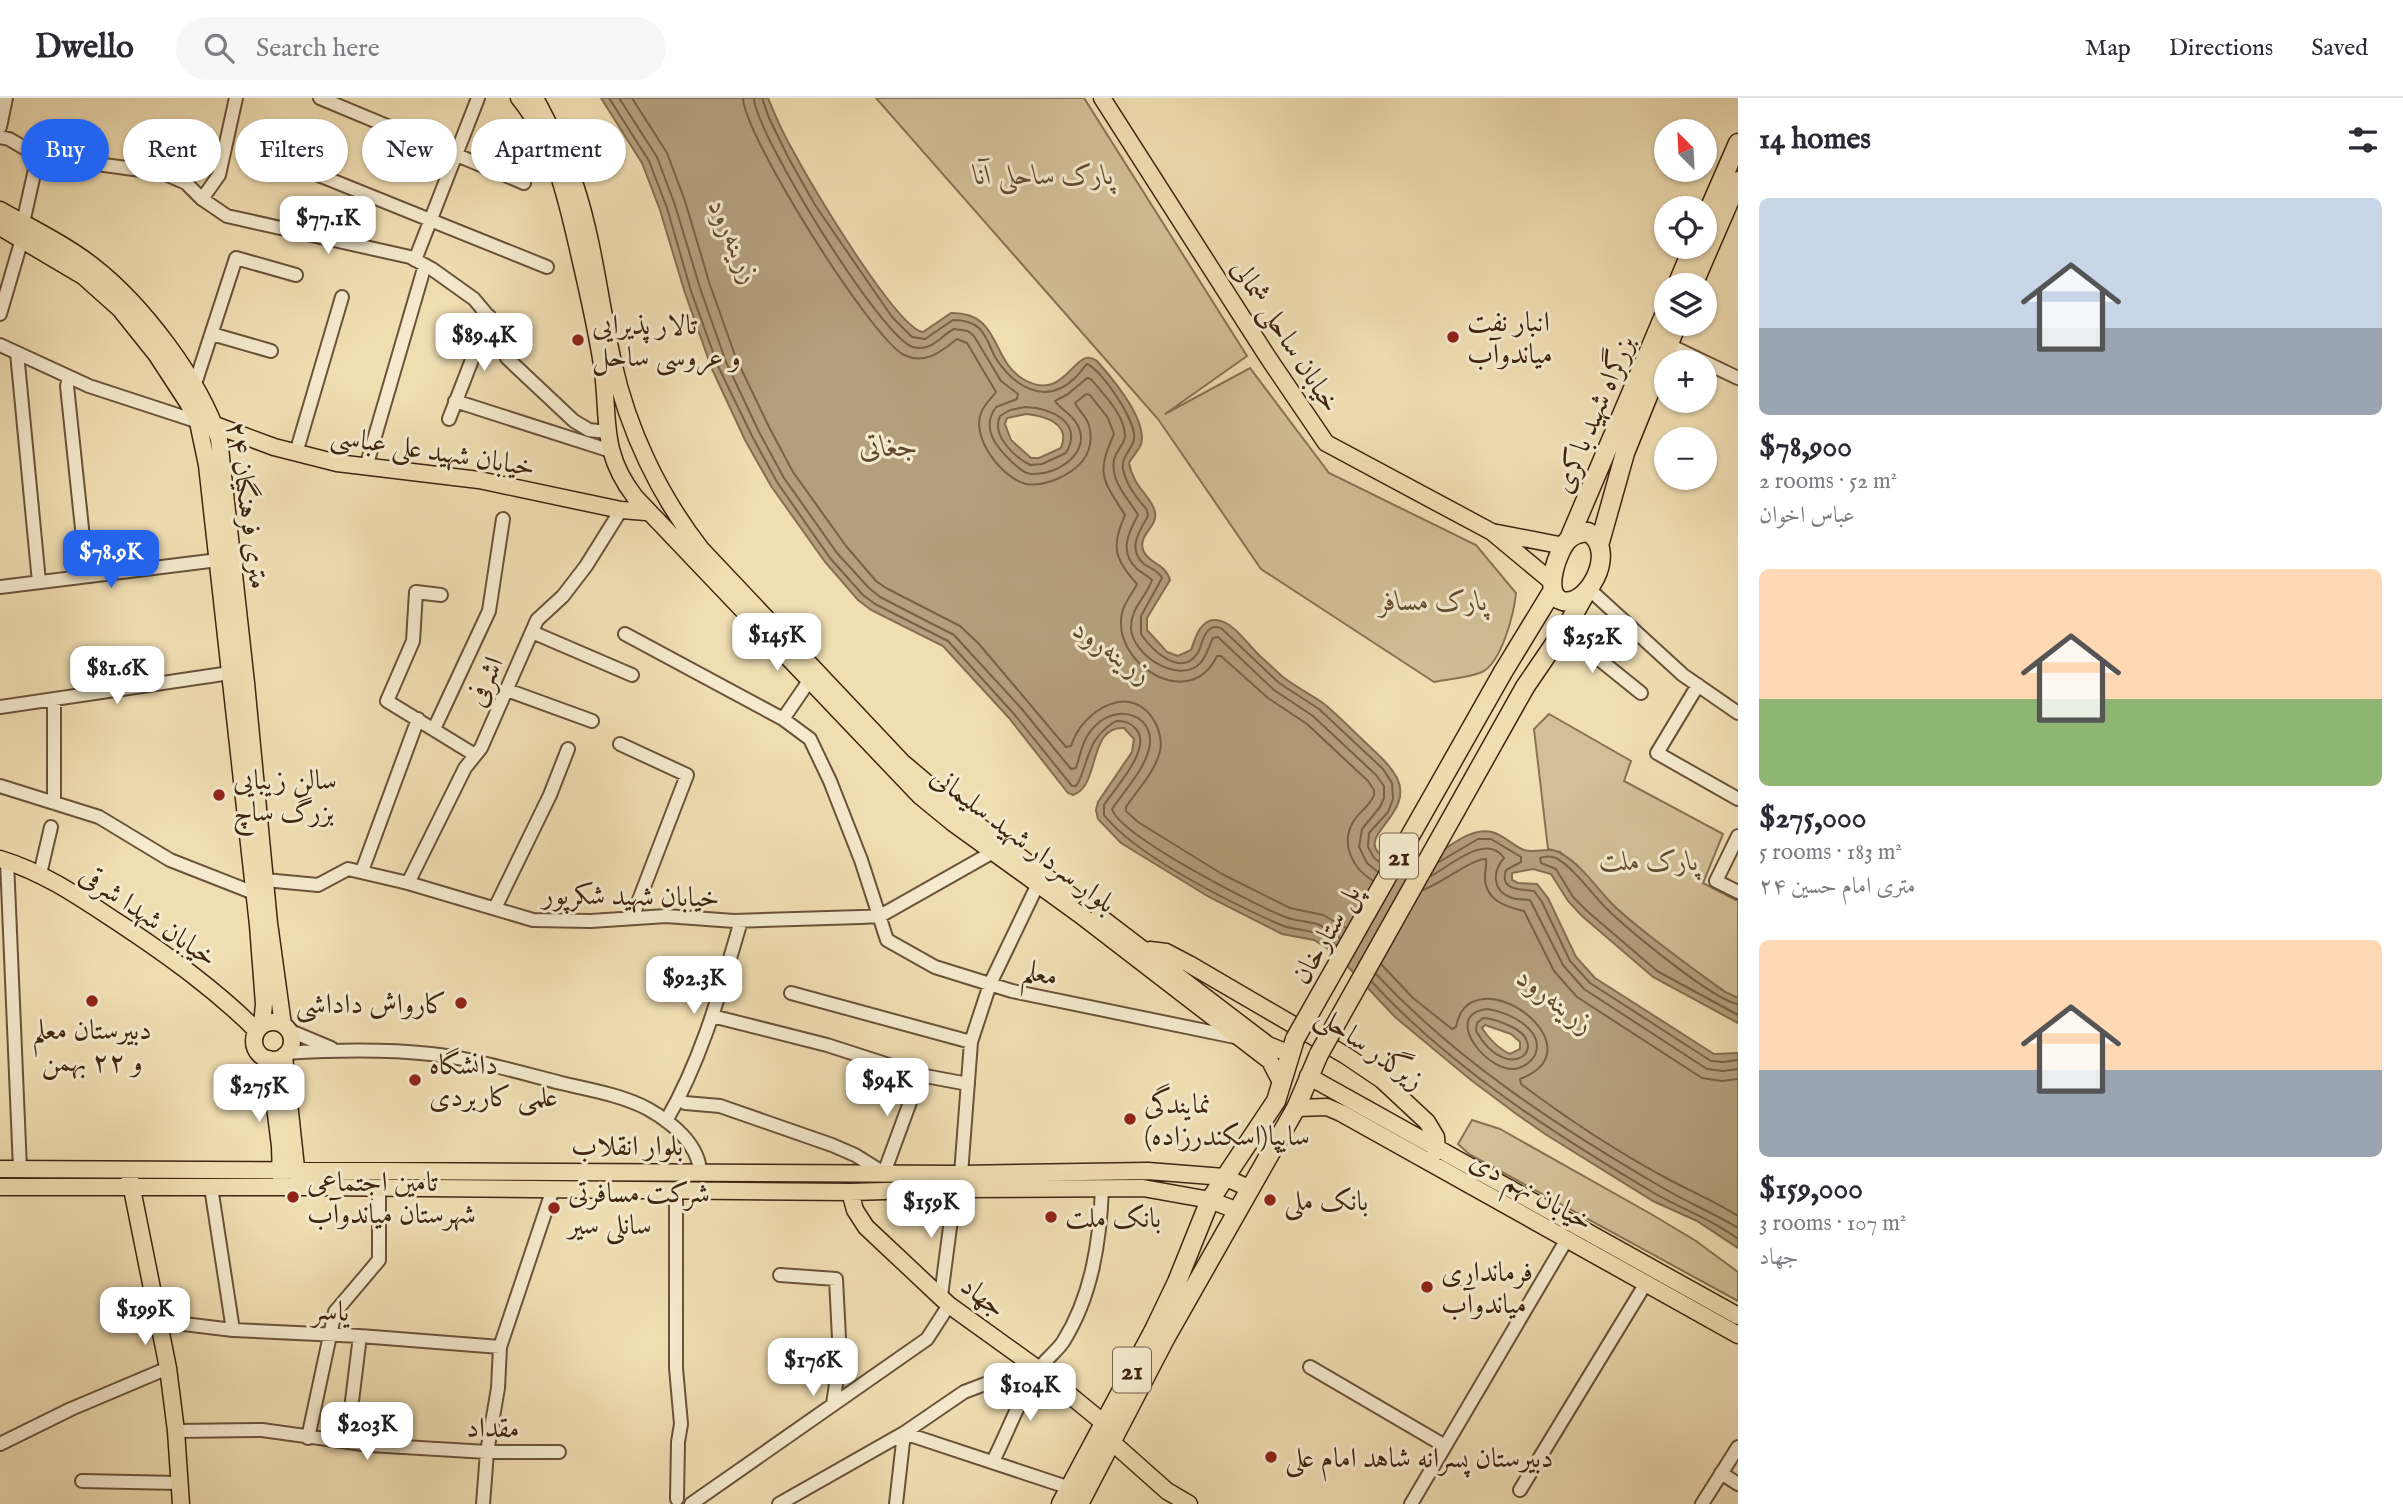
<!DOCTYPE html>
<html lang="en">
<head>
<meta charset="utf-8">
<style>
	:root { --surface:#fff; --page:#f7f7f7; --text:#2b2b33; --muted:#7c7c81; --line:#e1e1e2; --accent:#2563eb }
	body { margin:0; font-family:"IM FELL English",Amiri,serif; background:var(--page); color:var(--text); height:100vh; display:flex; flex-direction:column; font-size:26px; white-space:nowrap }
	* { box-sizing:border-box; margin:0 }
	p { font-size:23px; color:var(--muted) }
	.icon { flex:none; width:38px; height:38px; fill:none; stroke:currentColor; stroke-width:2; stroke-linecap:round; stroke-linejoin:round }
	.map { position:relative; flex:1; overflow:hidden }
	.panel { display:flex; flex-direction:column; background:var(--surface); width:665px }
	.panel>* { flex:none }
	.hud { position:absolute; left:21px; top:21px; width:665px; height:63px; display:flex; gap:14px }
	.needle { width:46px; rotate:336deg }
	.controls { position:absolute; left:1654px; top:21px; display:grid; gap:14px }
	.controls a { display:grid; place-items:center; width:63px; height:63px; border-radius:50%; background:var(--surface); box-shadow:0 2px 5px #0004; font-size:35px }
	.price { position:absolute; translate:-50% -60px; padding:0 16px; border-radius:14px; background:#fff; color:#222; font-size:23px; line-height:46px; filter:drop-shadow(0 2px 4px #0008) }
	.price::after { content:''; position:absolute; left:50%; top:42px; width:21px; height:16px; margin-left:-10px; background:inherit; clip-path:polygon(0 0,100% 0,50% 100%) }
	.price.on { background:var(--accent); color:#fff }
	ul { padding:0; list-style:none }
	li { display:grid; align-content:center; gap:14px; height:371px; padding:0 21px }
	li span { display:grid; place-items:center; height:217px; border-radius:10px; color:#555 }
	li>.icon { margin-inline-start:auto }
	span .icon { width:126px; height:126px; fill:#fffc; stroke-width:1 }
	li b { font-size:30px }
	h2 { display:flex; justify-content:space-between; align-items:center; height:84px; padding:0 21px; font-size:30px }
	.pill { padding:0 24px; border-radius:32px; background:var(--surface); box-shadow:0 2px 5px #0004; font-size:24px; line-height:63px }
	.pill.on { background:var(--accent); color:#fff }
	header { display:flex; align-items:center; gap:42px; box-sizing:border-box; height:98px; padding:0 35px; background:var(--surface); border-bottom:2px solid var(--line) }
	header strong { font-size:33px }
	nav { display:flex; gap:38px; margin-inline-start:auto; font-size:24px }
	.search { width:490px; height:63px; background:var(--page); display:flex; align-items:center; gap:18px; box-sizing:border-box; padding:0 24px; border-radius:38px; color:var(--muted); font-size:26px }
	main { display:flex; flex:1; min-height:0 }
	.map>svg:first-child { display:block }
	.green { fill:#d2bf97; stroke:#887253; stroke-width:2 }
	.water { fill:#b39f7b; stroke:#846e50; stroke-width:2; fill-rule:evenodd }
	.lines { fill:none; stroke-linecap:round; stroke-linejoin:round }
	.shore { stroke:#786245; stroke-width:2 }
	.minor-casing { stroke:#6a5338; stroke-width:16 }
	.major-casing { stroke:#3e250f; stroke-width:19 }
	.highway-casing { stroke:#3e250f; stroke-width:21 }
	.minor { stroke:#f5eace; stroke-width:12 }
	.major { stroke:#f0deb3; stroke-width:16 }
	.highway { stroke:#f0deb3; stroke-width:18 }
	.highway-bridge-casing { stroke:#3e250f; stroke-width:21; stroke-linecap:butt }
	.highway-bridge { stroke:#f0deb3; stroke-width:18 }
	.poi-dot { fill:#8f2418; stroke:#f5eace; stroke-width:2.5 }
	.labels { text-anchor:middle; stroke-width:6; stroke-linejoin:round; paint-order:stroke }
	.shield { fill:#f5eace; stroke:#756048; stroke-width:2 }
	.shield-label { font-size:26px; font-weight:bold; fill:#3e250f }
	.park-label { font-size:28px; font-style:italic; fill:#634c31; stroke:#f5eace }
	.poi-label { font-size:28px; fill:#3e250f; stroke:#f5eace; text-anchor:start }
	.street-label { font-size:28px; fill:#3e250f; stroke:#f5eace }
	.water-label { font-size:30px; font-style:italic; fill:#614a2f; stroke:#f5eace }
</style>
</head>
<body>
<header>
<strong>Dwello</strong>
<div class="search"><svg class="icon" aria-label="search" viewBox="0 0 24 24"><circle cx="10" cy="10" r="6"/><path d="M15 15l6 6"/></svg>Search here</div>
<nav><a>Map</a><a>Directions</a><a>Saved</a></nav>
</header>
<main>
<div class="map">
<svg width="1738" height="1406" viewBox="0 0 1738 1406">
	<rect width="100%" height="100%" fill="#f0deb3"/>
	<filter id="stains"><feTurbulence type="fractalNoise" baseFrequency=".00286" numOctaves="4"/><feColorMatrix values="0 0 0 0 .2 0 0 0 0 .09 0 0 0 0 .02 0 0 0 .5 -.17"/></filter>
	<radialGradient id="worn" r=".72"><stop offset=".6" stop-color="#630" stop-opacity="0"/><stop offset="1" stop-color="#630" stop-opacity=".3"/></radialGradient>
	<path class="green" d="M876,0H1084L1247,258L1165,316L1250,270L1329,375L1476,447L1516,495C1514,515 1502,564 1482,574C1468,580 1449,581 1434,584L1261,471L1158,321Z
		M1549,616L1631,663L1624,683L1723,736L1703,785L1738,803V900L1725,894L1653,843L1613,807L1560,754L1548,751L1534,631Z
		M1472,1022L1500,1031L1651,1116L1696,1143L1738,1174V1203L1469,1056L1458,1046Z"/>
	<path class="water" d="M601,0H768C776,20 785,40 796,58C811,87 897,231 923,234L951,215C1001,214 990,261 1023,281C1067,307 1074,245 1097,263C1112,280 1148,322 1141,346C1139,352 1132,359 1129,365C1133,389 1152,399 1155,414C1158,430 1136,437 1144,454C1151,467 1165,465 1170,482L1147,520V532L1167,554L1178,558L1191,552C1195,541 1200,521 1216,522C1233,523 1248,547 1260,558C1268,565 1275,572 1283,579C1296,589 1310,596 1323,605C1338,617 1352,632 1366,645C1377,656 1390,666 1397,680C1414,714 1361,736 1378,754C1419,798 1452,725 1492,734C1504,737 1513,748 1524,752C1536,756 1548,748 1560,755C1583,767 1598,793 1616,810C1651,841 1688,867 1725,894L1738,900V925L1653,879L1582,818L1568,803L1551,776L1533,771L1512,775V782L1518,785L1537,786L1548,800L1576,859L1595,880L1714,956L1738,955V1150L1697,1123L1653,1103L1545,1036L1515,1015L1471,982L1395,919L1335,855L1314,842L1282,836L1209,799L1121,745L1098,721L1096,712L1098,704L1132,654L1134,641L1124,630C1087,628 1101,688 1073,697L1068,695L1009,620L943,548L871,512L858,502L825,464L771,388L745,342L712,271L685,195L660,112L642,65ZM1026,316C1046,318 1071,326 1061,350L1039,360H1031L1011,342L1005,326L1007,320ZM1485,927L1511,936L1520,944V951L1510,956C1499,951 1488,940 1482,930Z"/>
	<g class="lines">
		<path class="shore" d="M609,0L649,63L667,110L691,193L718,268L752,338L777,384L830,460L863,497L875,506L948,543L1014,616L1072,688H1076L1079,683C1090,657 1089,639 1116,623C1124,623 1130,624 1136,631C1153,650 1115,690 1104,707V717C1136,758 1233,806 1281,827C1293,832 1306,831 1318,836C1324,839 1330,844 1336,847
			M619,0L657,59L675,107L700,190L726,264L759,334L784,380L837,455L869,490L880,499L954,537L1021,610L1071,671L1076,670C1081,654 1083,639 1096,627C1120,604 1157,619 1149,651C1144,672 1125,692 1112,711C1120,738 1255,807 1285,819C1295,823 1306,823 1317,826C1325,829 1333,835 1340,840
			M632,0L667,55L685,103L710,187L736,260L769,329L793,374L846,448L876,483L886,490L960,528L979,546L1066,649L1071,648C1082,612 1133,581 1156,626C1160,635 1162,644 1160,653C1155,674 1138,691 1126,709V713L1138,724L1222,776L1290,810L1323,817L1346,830
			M743,0C744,38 871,240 904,257C925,267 941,254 957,241L967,245L996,294C991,301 984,306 981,315C971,340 1002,380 1026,386C1036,388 1047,385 1057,381C1080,371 1096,355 1089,327C1086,318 1079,313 1075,305L1086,296L1090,297L1108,320L1114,336C1096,376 1102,381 1125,417C1111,448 1114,461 1137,486C1133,495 1124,504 1122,515C1111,566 1190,615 1217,558H1221L1268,600L1307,626L1368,683L1374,692V697C1370,708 1359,714 1353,724C1340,746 1353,771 1373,783
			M754,0C755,35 882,241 913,249C932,254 940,238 954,231L968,233L974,238L1001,283L1018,296L1017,301L996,309C980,331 997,350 1013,365C1019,370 1023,375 1031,376C1057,378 1093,354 1077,326C1072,316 1060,311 1055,303L1068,296L1087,280L1091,281C1103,296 1125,317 1125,338C1125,346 1115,354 1114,362C1110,384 1129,401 1138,417C1128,435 1119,454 1137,471C1142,475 1148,478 1152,482C1146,500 1130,510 1131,531C1133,556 1174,584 1197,568C1206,561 1208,550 1213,540L1218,539L1274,592L1313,618L1376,677L1384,688V700L1380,709L1362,731L1359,749L1367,765L1378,774
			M762,0L769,20L788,59L815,107L892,219L912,239L925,241L953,222C962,222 972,224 979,230C987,238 990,249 995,259C1014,289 1046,309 1076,279C1080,275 1083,270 1087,266C1102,272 1137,324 1134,341C1132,352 1121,358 1123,371C1126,387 1137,400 1147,412L1148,418C1139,433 1127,451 1144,466C1151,471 1158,472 1162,480L1141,518V536C1151,551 1180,580 1197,556C1202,549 1202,536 1210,531C1214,528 1216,529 1221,530L1279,585L1319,611L1383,671L1392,685L1393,701L1388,714L1369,735L1368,749L1374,760L1382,766
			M1025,309C1051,310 1084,324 1066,355L1042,366L1030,367C1015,359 991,338 1000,318L1010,312Z
			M1439,764L1478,741H1491L1521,759V764L1506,772C1499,793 1521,791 1534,793L1542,804L1570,863L1590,885L1711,963L1723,964L1738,962
			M1431,778C1450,768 1487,734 1504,760C1492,774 1492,793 1512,800C1518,802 1524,801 1530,802L1563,867L1584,891L1707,971L1723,973L1738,971
			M1423,792C1441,786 1471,761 1486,761C1487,767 1485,771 1485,778C1484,802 1506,809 1524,813L1554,873L1577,899L1702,980L1722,983L1738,981
			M1381,866L1413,900L1452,931L1456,929C1470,854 1604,949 1520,981L1521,986C1566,1020 1616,1053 1666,1080C1690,1093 1715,1103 1738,1118
			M1376,876C1456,962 1557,1028 1658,1087C1684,1103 1712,1114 1738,1130
			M1372,884C1450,969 1554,1036 1654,1095C1681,1111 1712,1121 1738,1141
			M1738,906C1714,903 1626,830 1606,810C1592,796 1573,769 1556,760C1550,758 1545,758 1540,760L1541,765L1556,771L1573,799L1587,813L1657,873L1738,917
			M1487,911C1506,913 1546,931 1535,957C1532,963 1525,968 1519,970C1489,979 1440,916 1487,911Z
			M1483,920C1493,920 1501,924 1510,928C1553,947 1509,990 1476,933L1477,925Z"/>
		<g class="minor-casing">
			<path id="minor" d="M320,0L524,85
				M0,29L6,0
				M0,39L9,41L38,58L163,75L186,85L202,101L227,118L410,159L432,171L474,201L499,231L507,260L574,323L589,332L607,334
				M259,53L547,169
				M202,101L219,77L236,0
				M23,125L38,58
				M415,162L478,0
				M0,216L22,141
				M212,236L271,253
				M0,247L89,288L202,325
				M1669,247L1738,280
				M17,255L39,484
				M69,279L67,288L87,478
				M194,289L236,160L296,177
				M455,303L611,353
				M449,321L489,218
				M296,355L342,199
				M366,369L425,167
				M0,489L218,462
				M1589,491L1683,577L1738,615
				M441,497L416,494L413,543L387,603L475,657
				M1564,533L1641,595
				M532,534L632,577
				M625,536L783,621L810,641L830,683L861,762L887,842L935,869L1012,893L1240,940
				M1698,587L1657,655L1738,701
				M507,592L592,623
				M54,601V705
				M0,609L230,575
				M783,621L809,583
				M434,631L489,513L503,421
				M620,646L687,677L632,820
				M0,688L99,719L170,762L254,795
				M1738,738L1716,783L1738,794
				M7,763L20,1071
				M362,773L418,621
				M40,776L51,729
				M265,782L318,787L348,771L408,785L533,822L591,823L666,818L734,823L861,819L880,818L993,754
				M408,785L465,670L481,650L537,522L563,498L586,468L621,412
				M495,810L550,697L568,651
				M791,895L971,944
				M712,918L827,947L920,977L968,986
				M288,932L331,950
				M286,955C334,952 383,951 431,956C475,961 518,974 561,985C590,992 622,997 648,1011C671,1024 699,1046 700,1074
				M679,1000L685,1005L720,1008L832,1047L855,1057L884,1075L920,977
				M666,1023C702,961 721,891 741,823
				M961,1076L971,944L990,886L1038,786
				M211,1089L233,1232
				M676,1092V1270L681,1326L678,1344L677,1401
				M780,1177L836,1181L840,1260L833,1306
				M941,1198L955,1091
				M159,1223L233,1232L360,1238L500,1249
				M1310,1269L1445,1348
				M352,1303L360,1238
				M176,1333L262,1332L370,1347L487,1354H559
				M308,1340L335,1214L379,1162V1090
				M0,1346L71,1311L168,1270
				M993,1363C1007,1336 1021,1297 1038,1272C1045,1262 1056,1254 1063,1244C1092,1198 1100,1143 1102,1090
				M1721,1375L1738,1386
				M82,1383L179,1385
				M1520,1392L1646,1185
				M483,1406L487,1354L498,1290L500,1249L553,1091
				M691,1406L927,1241L949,1207
				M779,1406L904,1335L964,1294L985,1286L1011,1281L1038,1271
				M896,1406L904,1335L1070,1390
				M1411,1406L1567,1141
				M1702,1406L1738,1349"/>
		</g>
		<g class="major-casing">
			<path id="major" d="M519,0C557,46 569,112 582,168C590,203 598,238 603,273C609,324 601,355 635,399L920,698L953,725L1079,816L1270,963L1282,986
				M535,0C550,28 565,57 575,87C594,144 600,206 613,264C628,332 659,397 701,451L902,664L962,715L1073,799
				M1102,0L1267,258L1326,345L1492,434L1551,483
				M0,112C31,130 65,146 93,168C142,206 200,282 219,341L246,585L269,825L283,927
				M0,129L83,178L120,211L156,256L188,305L198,324L207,367L258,827L264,906L262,927
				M215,327L274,349L337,365L479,382L621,412L646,414
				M1492,434L1564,448
				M0,761C46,775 82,801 122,827C170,859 216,892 257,933
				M1099,818L1268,947L1290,956
				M1150,852L1166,854L1189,866L1345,957L1382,982L1427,1024L1436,1039L1437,1052L1433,1057
				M254 943a19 19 0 1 1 38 0a19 19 0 1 1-38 0Z
				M284,958L297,1079
				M269,961L280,1048L281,1080
				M1308,978L1738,1218
				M1296,1010L1327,1009L1341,1015L1738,1237
				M0,1071L961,1076L1148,1073L1224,1079L1251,1091
				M130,1081L168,1270L176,1333L181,1406
				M0,1089H314L850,1094L955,1091L1143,1090L1210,1102L1238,1113
				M850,1094L855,1112L866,1129L949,1207L1038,1271L1105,1326
				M1113,1345L1167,1393L1189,1406"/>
		</g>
		<g class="highway-casing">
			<path id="highway" d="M1704,123L1738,45
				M1677,187L1693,149
				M1693,187L1738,83
				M1588,434C1620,453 1585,514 1560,502C1543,493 1558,452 1568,442C1574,436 1580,435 1588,434Z
				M1569,441L1666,213
				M1600,444L1625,355L1677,226
				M1503,574L1553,492
				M1525,589L1570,523L1584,498
				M1061,1406L1154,1232L1177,1184L1210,1102L1276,1003L1295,941
				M1079,1406L1166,1239L1296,1010L1319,956"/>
		</g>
		<use href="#minor" class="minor"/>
		<use href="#major" class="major"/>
		<use href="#highway" class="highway"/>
		<g class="highway-bridge-casing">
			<path id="highway-bridge" d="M1295,941L1503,574
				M1319,956L1525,589"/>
		</g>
		<use href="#highway-bridge" class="highway-bridge"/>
	</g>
	<g class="poi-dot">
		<circle cx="1453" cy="239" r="7"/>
		<circle cx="578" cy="242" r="7"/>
		<circle cx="219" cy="697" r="7"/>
		<circle cx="92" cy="903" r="7"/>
		<circle cx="461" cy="905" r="7"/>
		<circle cx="415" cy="982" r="7"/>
		<circle cx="1130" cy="1021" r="7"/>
		<circle cx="293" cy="1099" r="7"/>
		<circle cx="1270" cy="1102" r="7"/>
		<circle cx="554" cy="1110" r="7"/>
		<circle cx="1051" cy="1119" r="7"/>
		<circle cx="1427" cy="1189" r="7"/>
		<circle cx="1271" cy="1359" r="7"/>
	</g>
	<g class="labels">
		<g class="shield">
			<rect x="1380" y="735.5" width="38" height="45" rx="5"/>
			<rect x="1113" y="1249.5" width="38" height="45" rx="5"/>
		</g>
		<g class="shield-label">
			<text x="1399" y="767">21</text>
			<text x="1132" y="1281">21</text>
		</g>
		<g class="park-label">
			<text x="1044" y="86">پارک ساحلی آنا</text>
			<text x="1433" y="512">پارک مسافر</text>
			<text x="1649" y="772">پارک ملت</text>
		</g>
		<g class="poi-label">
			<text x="1467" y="233">انبار نفت<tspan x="1467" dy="32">میاندوآب</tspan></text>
			<text x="592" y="236">تالار پذیرایی<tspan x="592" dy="32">و عروسی ساحل</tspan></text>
			<text x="233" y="691">سالن زیبایی<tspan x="233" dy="32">بزرگ ساچ</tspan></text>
			<text x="447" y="915" text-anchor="end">کارواش داداشی</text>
			<text x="92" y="941" text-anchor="middle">دبیرستان معلم<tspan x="92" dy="32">و ۲۲ بهمن</tspan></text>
			<text x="429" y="976">دانشگاه<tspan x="429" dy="32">علمی کاربردی</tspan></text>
			<text x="1144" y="1015">نمایندگی<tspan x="1144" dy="32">سایپا(اسکندرزاده)</tspan></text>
			<text x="307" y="1093">تامین اجتماعی<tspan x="307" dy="32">شهرستان میاندوآب</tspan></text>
			<text x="568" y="1104">شرکت مسافرتی<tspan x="568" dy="32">سانلی سیر</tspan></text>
			<text x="1284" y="1112">بانک ملی</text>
			<text x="1065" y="1129">بانک ملت</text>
			<text x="1441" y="1183">فرمانداری<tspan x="1441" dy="32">میاندوآب</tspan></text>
			<text x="1285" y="1369">دبیرستان پسرانه شاهد امام علی</text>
		</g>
		<g class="street-label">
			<text transform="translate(1287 237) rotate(57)" y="10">خیابان ساحلی شمالی</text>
			<text transform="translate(1593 316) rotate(-67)" y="10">بزرگراه شهید باکری</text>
			<text transform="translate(433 352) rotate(9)" y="10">خیابان شهید علی عباسی</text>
			<text transform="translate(249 407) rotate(82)" y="10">۲۴ متری فرهنگیان</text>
			<text transform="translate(484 583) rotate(-66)" y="10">اشرفی</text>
			<text transform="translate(1024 741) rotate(37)" y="10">بلوار سردار شهید سلیمانی</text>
			<text transform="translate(631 797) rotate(1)" y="10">خیابان شهید شکرپور</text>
			<text transform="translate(149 817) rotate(34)" y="10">خیابان شهدا شرقی</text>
			<text transform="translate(1325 836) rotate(-60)" y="10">پل ستارخان</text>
			<text transform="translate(1041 874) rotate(13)" y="10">معلم</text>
			<text transform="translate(1371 949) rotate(35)" y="10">زیرگذر ساحلی</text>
			<text x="627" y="1057">بلوار انقلاب</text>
			<text transform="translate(1532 1092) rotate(29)" y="10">خیابان نهم دی</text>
			<text transform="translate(984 1198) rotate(38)" y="10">جهاد</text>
			<text transform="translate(331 1212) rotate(3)" y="10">یاسر</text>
			<text transform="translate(493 1329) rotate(1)" y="10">مقداد</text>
		</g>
		<g class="water-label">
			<text transform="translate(735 143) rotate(66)" y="10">زرینه‌رود</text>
			<text x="889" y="358">جغاتی</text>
			<text transform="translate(1113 553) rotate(35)" y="10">زرینه‌رود</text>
			<text transform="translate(1556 902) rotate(37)" y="10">زرینه‌رود</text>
		</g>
	</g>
	<rect width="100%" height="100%" filter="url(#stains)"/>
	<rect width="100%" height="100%" fill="url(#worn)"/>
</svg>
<div class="controls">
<a><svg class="needle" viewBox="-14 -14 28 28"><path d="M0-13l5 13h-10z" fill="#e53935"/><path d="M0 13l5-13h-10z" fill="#7c7c81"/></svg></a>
<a><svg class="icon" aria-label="locate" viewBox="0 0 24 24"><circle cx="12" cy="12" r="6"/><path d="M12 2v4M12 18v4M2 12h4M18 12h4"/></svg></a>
<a><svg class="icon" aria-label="layers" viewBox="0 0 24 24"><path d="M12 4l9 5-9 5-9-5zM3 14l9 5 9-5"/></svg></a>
<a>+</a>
<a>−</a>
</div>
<b class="price" style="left:328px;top:158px">$77.1K</b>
<b class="price" style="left:484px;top:275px">$89.4K</b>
<b class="price on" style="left:111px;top:492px">$78.9K</b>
<b class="price" style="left:777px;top:575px">$145K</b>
<b class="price" style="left:1592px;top:577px">$252K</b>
<b class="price" style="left:117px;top:608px">$81.6K</b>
<b class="price" style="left:694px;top:918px">$92.3K</b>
<b class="price" style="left:887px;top:1020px">$94K</b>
<b class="price" style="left:259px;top:1026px">$275K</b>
<b class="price" style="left:931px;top:1142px">$159K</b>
<b class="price" style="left:145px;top:1249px">$199K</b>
<b class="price" style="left:813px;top:1300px">$176K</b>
<b class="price" style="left:1030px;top:1325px">$104K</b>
<b class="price" style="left:367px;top:1364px">$203K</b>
<div class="hud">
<a class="pill on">Buy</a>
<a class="pill">Rent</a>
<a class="pill">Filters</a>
<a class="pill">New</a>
<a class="pill">Apartment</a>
</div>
</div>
<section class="panel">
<h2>14 homes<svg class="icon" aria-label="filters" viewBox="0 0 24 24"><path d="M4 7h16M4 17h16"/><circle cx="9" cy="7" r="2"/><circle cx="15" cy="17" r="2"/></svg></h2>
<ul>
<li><span style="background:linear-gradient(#c9d6e8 60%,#9aa5b1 0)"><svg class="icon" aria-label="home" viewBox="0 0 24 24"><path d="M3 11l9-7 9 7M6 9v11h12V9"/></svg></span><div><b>$78,900</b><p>2 rooms · 52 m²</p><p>عباس اخوان</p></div></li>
<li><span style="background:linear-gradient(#ffd9b3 60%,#8fb573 0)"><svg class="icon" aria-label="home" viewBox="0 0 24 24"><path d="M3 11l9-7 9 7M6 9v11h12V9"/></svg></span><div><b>$275,000</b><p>5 rooms · 183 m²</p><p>۲۴ متری امام حسین</p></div></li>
<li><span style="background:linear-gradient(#ffd9b3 60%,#9aa5b1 0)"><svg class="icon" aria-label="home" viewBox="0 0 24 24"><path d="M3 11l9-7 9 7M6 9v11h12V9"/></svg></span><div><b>$159,000</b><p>3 rooms · 107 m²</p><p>جهاد</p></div></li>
</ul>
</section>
</main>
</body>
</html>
